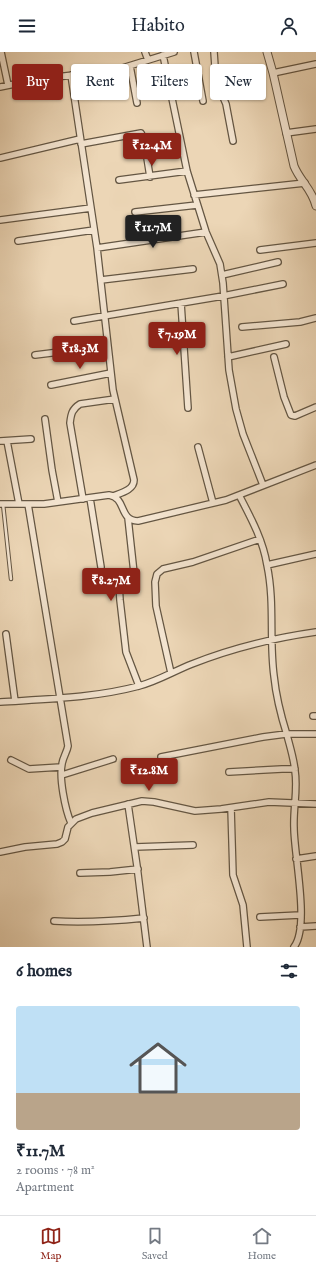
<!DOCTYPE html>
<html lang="en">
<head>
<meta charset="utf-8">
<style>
	:root { --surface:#fff; --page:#f6f6f7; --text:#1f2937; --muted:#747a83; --line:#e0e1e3; --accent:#8f2418 }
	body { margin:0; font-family:"IM FELL English",serif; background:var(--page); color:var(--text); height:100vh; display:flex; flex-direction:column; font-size:15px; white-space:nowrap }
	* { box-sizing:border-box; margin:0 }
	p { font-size:13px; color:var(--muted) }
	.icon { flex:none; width:22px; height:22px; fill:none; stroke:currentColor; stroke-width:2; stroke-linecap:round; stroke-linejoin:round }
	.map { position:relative; height:895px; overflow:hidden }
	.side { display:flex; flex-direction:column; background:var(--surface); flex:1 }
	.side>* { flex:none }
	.hud { position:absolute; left:12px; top:12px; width:292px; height:36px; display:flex; gap:8px }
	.price { position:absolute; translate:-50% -34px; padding:0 9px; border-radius:4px; background:var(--accent); color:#fff; font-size:13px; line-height:26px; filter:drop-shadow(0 1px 2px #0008) }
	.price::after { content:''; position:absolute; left:50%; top:24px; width:12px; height:9px; margin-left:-6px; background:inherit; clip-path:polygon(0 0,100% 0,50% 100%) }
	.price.selected { background:#222; color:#fff }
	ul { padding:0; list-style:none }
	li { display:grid; align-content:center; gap:8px; height:212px; padding:0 16px }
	li span { display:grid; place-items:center; height:124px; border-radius:4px; color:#555 }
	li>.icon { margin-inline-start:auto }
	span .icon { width:72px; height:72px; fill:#fffc; stroke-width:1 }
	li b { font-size:17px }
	h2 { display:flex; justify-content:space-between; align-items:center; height:48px; padding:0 16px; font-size:17px }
	.chip { padding:0 14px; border-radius:4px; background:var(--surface); box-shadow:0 1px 3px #0004; font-size:14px; line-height:36px }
	.chip.selected { background:var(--accent); color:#fff }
	header { display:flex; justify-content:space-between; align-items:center; height:52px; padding:0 16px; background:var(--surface); font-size:18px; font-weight:600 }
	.tab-bar { display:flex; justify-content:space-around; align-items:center; height:56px; border-top:1px solid var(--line); background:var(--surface); font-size:11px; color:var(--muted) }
	.tab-bar a { display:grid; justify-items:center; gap:2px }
	.tab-bar .selected { color:var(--accent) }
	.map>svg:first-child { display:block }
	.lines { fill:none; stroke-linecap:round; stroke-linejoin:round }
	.service-casing { stroke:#645643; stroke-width:4.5 }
	.minor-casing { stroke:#645643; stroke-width:8 }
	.tertiary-casing { stroke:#645643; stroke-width:9 }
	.service { stroke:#f3e4d0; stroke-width:2.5 }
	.minor { stroke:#f3e4d0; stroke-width:5.5 }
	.tertiary { stroke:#f3e4d0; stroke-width:7 }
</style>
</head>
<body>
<header><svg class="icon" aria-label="menu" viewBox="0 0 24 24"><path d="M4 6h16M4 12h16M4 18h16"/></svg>Habito<svg class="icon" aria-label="person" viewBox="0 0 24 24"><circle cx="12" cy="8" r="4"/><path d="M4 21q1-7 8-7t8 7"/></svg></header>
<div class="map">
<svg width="316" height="895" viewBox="0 0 316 895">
	<rect width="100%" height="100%" fill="#ecd6b6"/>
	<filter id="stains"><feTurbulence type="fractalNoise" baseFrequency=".005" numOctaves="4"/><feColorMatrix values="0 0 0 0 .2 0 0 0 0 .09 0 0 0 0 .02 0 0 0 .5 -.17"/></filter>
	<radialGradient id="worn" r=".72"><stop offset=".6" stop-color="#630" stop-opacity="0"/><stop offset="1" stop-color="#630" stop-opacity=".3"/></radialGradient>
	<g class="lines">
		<g class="service-casing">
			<path id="service" d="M3,452L11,527"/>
		</g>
		<g class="minor-casing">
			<path id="minor" d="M1,0L8,33
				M145,0L148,8
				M194,0L203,49
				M214,0L216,29L226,52L233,89
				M163,3L187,119L206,180L220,212L223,231L229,318L236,357L243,382L263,433
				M130,14L137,51
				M273,21L316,12
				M71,23L97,196L113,338L134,428C134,438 121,441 113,444
				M0,35L39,27L116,18L174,0
				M286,81L316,77
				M81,92L141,81L144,87L150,125
				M0,106L80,87
				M119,128L187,119
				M194,143L305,131
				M135,160L197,153
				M0,168L91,156
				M18,189L94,178
				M97,196L206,180
				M260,198L316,191
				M222,223L278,210
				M101,228L193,217
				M181,251L188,356
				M74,269L223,244L283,232
				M242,275L300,270L316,266
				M35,303L108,294
				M228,305L286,292
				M274,305L284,345L291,363L295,364L316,355
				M51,333L111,321
				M45,367L52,418L58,450
				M0,389L31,387
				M7,389L19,452
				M198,395L213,451
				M239,443C251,466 263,488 267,513C275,551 269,587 274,624C276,644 281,664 287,683C290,695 294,707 295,719C298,737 293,757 294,776C294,803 310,874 294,895
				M90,446L101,515
				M83,447L70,371C71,362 72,357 80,352L115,347
				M0,452H44L109,443C127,446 118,468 138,469L226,448L316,413
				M28,452L68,694C67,700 63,705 62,712C59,726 65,757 71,771
				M128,466L134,521L133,524L123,528L119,532L120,548L126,600L139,634
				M267,513L316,502
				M6,582L15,649
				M171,621L156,554L155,530L157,522L163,517L193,510L260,487
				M0,650C46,647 94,646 139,634C158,629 174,619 192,612C232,596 274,586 316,580
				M313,664H316
				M161,705L263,685L286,682H316
				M11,708L29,717L61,715
				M229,720L282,717H295
				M62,723L113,707
				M128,752L137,814L147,895
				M231,756L233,823L243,853L247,895
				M135,795L193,793
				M0,800L25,795L57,792L62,790L65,787L68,775L76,767L92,761L142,749L154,750L195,759L221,757L269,750L316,752
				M296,807L316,804
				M80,821L110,820L138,817
				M260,865L300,863
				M54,869C84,871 114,869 144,866
				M300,875L316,874"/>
		</g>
		<g class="tertiary-casing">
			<path id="tertiary" d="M267,0L273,21L294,114C300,129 312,137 316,154"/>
		</g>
		<use href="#service" class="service"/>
		<use href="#minor" class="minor"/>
		<use href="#tertiary" class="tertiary"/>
	</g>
	<rect width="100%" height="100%" filter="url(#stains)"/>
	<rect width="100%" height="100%" fill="url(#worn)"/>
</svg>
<b class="price" style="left:152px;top:115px">₹12.4M</b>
<b class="price selected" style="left:153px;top:197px">₹11.7M</b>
<b class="price" style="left:177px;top:304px">₹7.19M</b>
<b class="price" style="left:80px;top:318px">₹18.3M</b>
<b class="price" style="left:111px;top:550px">₹8.27M</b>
<b class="price" style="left:149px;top:740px">₹12.8M</b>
<div class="hud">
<a class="chip selected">Buy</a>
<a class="chip">Rent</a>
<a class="chip">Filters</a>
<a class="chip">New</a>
</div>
</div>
<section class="side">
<h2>6 homes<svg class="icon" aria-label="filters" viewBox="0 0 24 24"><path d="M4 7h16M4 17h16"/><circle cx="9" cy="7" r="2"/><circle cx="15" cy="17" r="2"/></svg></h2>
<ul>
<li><span style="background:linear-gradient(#bfe0f5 70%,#b9a48a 0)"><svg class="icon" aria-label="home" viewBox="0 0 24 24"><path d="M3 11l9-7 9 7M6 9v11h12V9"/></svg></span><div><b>₹11.7M</b><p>2 rooms · 78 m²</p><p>Apartment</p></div></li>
</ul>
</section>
<nav class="tab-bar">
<a class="selected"><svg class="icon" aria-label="map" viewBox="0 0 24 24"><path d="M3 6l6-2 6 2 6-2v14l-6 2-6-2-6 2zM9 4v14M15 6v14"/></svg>Map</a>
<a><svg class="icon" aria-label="saved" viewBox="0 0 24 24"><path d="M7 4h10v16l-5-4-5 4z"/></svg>Saved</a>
<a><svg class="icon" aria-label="home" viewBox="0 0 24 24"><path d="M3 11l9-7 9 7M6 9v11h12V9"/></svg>Home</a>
</nav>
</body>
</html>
